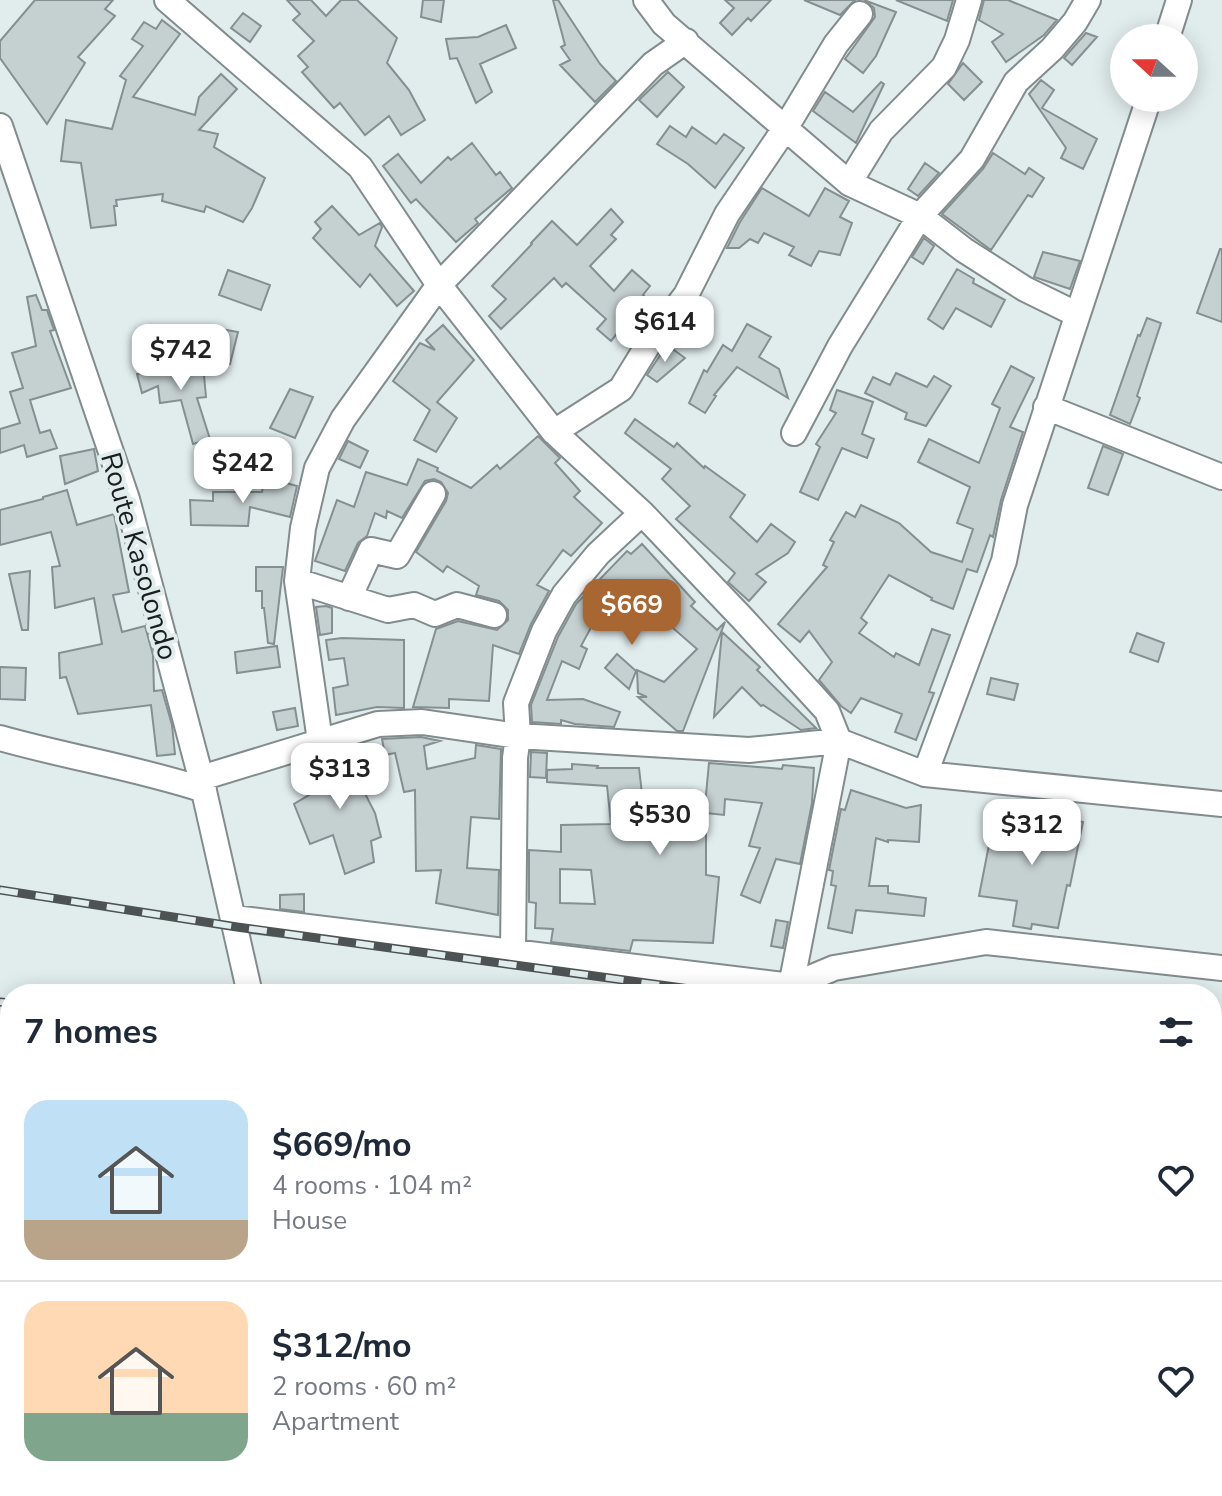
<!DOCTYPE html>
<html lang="en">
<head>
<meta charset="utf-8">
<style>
	:root { --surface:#fff; --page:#f2f2f3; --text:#1f2937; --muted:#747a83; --line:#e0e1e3; --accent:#a86732 }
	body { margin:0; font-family:"Nunito Sans",sans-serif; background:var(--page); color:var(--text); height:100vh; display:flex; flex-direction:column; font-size:30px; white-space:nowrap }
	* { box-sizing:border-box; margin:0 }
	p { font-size:26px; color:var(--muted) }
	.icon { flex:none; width:44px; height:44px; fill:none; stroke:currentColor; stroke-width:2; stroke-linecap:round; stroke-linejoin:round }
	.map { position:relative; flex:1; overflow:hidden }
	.sheet { position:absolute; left:0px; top:984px; width:1222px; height:512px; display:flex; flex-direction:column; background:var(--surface); border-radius:32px 32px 0 0; box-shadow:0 4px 20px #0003 }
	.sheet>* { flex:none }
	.needle { width:52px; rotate:291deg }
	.controls { position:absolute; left:1110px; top:24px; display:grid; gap:16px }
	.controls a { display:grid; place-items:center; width:88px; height:88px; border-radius:50%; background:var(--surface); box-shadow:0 4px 20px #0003; font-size:40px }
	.price { position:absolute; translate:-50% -68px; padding:0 18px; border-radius:16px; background:#fff; color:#222; font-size:26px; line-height:52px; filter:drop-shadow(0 2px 4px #0008) }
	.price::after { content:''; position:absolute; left:50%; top:48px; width:24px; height:18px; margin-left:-12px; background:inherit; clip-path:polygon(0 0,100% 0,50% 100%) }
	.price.current { background:var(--accent); color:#fff }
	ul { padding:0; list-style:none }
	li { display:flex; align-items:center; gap:24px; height:200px; padding:0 24px }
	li+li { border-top:2px solid var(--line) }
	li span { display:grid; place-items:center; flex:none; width:224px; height:160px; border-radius:24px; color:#555 }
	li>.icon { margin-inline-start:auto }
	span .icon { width:96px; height:96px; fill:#fffc; stroke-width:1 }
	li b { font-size:34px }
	h2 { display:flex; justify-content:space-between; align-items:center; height:96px; padding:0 24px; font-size:34px }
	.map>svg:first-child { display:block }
	.building { fill:#c5d0d1; stroke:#858f91; stroke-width:2; fill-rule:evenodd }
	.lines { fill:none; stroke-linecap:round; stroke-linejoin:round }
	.minor-casing { stroke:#828c8d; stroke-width:28 }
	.minor { stroke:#fff; stroke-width:24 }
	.rail-casing { stroke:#4d5253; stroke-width:9 }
	.rail { stroke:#e1eced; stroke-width:6; stroke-dasharray:18; stroke-linecap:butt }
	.labels { text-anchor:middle; stroke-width:8; stroke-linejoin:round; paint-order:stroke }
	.street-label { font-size:28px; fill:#1a1e1e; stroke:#e1eced }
</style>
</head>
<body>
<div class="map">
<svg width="1222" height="1496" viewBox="0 0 1222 1496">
	<rect width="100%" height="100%" fill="#e1eced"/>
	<path class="building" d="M35,0H113L105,9L115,16L78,57L85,63L47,124L0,58V41Z
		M287,0H311L326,16L341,0H357L397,38L387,63L409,90L425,120L401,135L389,116L365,135L340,103L334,108L302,72L308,67L298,56L314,41L293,20L300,14Z
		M423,0H444L441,22L421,17Z
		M553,0H558L600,64L616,81L595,102L560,65L570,60L561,47L565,45Z
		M725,0H771L751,21L748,18L732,35L720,23L734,8Z
		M804,0H855L840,15Z
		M864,0L896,12L876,56L863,73L845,59L875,17L874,8Z
		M896,0H953L947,21Z
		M984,0H1008L1057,20L1044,35L1006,62L992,42L1003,34L979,20Z
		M243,13L261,26L250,42L231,28Z
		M162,20L180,34L133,97L195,115L199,97L221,74L237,89L199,130L218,134L214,147L265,178L252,208L243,222L206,206L204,212L162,201L163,194L116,200L117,206H114L116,225L91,228L81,163L61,161L66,120L112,129L126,80L120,76L143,46L132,39L144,22L156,29Z
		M506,25L516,48L480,64L492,92L476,103L457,58L450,59L446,39L478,37Z
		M1086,33L1097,37L1072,65L1064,58Z
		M963,63L982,82L964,100L948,84Z
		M668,72L684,87L657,117L639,100Z
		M1041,80L1054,90L1042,108L1097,139L1083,169L1061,158L1066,148L1029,94Z
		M881,82L884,84L856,143L813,111L825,92L853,112Z
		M670,126L686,137L692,127L716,144L724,134L744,148L715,188L688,164L657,144Z
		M472,143L496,175L500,172L512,188L475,219L478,223L456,242L416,199L411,203L383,166L398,154L421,183L448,157L451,160Z
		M993,153L1025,174L1029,168L1044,178L1032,197L1028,195L991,250L942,214L983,169Z
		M925,163L939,173L918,196L908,189Z
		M762,188L809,216L825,188L849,201L840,217L852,223L840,255L819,251L811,266L789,255L794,247L764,233L758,243L750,239L739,248H727L740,222Z
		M332,206L359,235L380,223L382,227L375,246L414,291L397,306L370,274L360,287L313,238L321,229L315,222Z
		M611,209L623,222L611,235L616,239L590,266L614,291L632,270L650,286L643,295L646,298L611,341L597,329L606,319L566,283L562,287L554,278L501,329L489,316L506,299L492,286L532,244L531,243L552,221L577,245Z
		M924,238L934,246L923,264L912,257Z
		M1220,249H1222V322L1197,313Z
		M1043,252L1080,261L1070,289L1034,277Z
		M957,269L974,279L973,283L1005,300L991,327L956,308L943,329L928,319Z
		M228,270L270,285L261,310L219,295Z
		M36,295L42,310H47L54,330L50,331L71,388L30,400L40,433L50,430L57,448L27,457L24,445L0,453V429L20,423L10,392L23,388L12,353L36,346L27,297Z
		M1147,318L1161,323L1137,396L1140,398L1130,424L1110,415L1138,335L1140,336Z
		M747,324L771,337L759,357L779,369L788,398L737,367L714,395L716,396L705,413L689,403L704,370L707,372L723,345L732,351Z
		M443,325L474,360L437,402L457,418L436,452L414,440L430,410L393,381L420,343L435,350L426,340Z
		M221,329L238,332L230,364L214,360Z
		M667,345L685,358L657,382L647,375Z
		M184,355L187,366L203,364L206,397L197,398L210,439L193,444L181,400L160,403L158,386L142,393L137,374L171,368L169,359Z
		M1011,366L1034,378L1010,427L1023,432L1001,500L993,537L990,535L977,572L967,569L953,609L931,600L932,598L889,575L861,618L867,623L859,633L894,657L896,653L919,665L932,629L950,635L929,692L934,693L916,740L895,732L902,714L861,698L851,713L841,706L819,680L832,662L809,631L800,642L778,624L827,567L823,565L834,542L830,540L846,512L855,517L861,505L899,523L931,552L962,562L973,529L957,523L970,487L918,462L929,439L979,463L1000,408L992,404Z
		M896,373L927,387L934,376L951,386L926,426L905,419L907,413L865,393L873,377L890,385Z
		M290,389L313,397L295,438L270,428Z
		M837,390L873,402L862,434L874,439L867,458L842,448L818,500L800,492L820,447L816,444L836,413L830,410Z
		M635,419L674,447L677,443L704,468L705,466L745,495L730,517L757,542L771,524L795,542L788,553L756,574L766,582L749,601L728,582L735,573L676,519L690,506L662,479L671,469L625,433Z
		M538,436L560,458L555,463L580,491L574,497L602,523L571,556L563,550L537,585L549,591L531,624L519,654L493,645L489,701L449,699V708L413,707L436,629L458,621L497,630L508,620V610L499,601L476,595L479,586L447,566L443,572L416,552L446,501L448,493L441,482L434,479L425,481L402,518L387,511L386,518L375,513L367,536L358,543L345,571L315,561L337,500L354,507L366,472L407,485L418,459L438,468L437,471L471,488L497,465L500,469Z
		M348,441L368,451L360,468L339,459Z
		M1103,446L1123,454L1108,495L1088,488Z
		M94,449L98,471L65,484L60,456Z
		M264,477L297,486L290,517L250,507L248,526L191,525L190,500L213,501V492H262Z
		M67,490L77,525L114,514L129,592L113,595L122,632L145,626L153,655L154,691L162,690L172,725L175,754L157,756L151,705L78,714L66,677L60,678L59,653L102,644L94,598L55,608L52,567L60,566L51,532L0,545V510L43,499V497Z
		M642,544L695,602L691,606L717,630L725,622L683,731H677L638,697H647L638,693L637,670L664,682L697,649L618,580L590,621L594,622L581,646L587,649L579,669L562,661L547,700L583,699L620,712L614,727L575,724L561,720V724L532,722L531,705L558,637L576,604L627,551L631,554Z
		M256,567H283L274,644L268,643L264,608H262V591H256Z
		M30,571L28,630H22L9,574Z
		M326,606L332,608V633L320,635L316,607Z
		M722,632L760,667L757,670L816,728L801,730L763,705L761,706L742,687L714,717Z
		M1137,633L1164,643L1158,662L1130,652Z
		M342,638L404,640V708L377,707L336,715L333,688L348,685L344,658L329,660L326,640Z
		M277,646L280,667L237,673L235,652Z
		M617,654L636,671L629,689L605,668Z
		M0,667L26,668L25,700L0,699Z
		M991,678L1018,684L1014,700L987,694Z
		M295,708L298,726L277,730L273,712Z
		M421,737L440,741L424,746L427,769L475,758L476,745L501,749L499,819L471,817L467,868L499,870L498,915L436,903L441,870L416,871L415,790L404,792L395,753L385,755L382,739Z
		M348,750H353L358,766L352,768L375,813L381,837L371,841L374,862L345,874L333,835L310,844L294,804L314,792L306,766Z
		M531,752L547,753L546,778L530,777Z
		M709,763L782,769L783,765L814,768L812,803L800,864L776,859L760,903L741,895L760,848L749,846L762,803L725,799L724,815L706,813V875L719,877L713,943L633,940L630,951L551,942L553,929L535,928L536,903L529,902V850L561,852V825L611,824L607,786L547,782V770L572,769V764L598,766L597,768H639L644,811L705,805ZM560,869L591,870L595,904L560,903Z
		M851,790L906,808L921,805L919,842L888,840V842L876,838L869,886H888V893L926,898L924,916L856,910L852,933L828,928L836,886L831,885L833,871L829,870L841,809L845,810Z
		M995,814L1048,823L1050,815L1083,822L1070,886L1067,885L1058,928L1032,924L1031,929L1013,926L1017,901L979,896Z
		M304,894V912L280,909V895Z
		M776,920L788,922L783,948L771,946Z"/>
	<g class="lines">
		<g class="minor-casing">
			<path id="minor" d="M167,0L360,167L439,285L554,432L642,513L742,618L827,711L839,741L925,774L1222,804
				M646,0L664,24L849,183L920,216L964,250L1025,289L1076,314
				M1167,38L1179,0
				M0,126L127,499L201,778L250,994
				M849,183L881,131L944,67L957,40L969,0
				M1046,407L1222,477
				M554,432L621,389L648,345L686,295L727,214L786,127L836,44L860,14
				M794,433L840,346L920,216L972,159L1016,82L1052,49L1075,22L1088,0
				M297,581L388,610L414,605L435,614L457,605L494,615
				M349,598L371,550L397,556L433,494
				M0,738C67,757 137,768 204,790
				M320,741L297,581L303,528L317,468L343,419L439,285L653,64L686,41
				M925,774L1004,561L1015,505L1149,98
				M201,778L378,724L422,722L518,736L749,750L839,741L791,986
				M234,918L791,986L834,968L986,942L1222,968
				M513,953L515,758L518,736L516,703L544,631L564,595L598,554L642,513
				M1212,1226L1222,1227
				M156,1486L157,1496
				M334,1486L336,1496
				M713,1496L716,1486"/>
		</g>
		<use href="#minor" class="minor"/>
		<g class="rail-casing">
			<path id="rail" d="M0,890L237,927L726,994
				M0,1002L10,1003
				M1212,1060L1222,1062
				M1212,1171L1222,1173"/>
		</g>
		<use href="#rail" class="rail"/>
	</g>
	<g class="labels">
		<g class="street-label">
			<text transform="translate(140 556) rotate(74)" y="10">Route Kasolondo</text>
		</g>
	</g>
</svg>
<div class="controls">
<a><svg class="needle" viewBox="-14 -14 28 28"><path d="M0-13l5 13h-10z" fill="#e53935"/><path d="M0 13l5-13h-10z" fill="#747a83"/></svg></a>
</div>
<b class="price" style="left:665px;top:364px">$614</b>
<b class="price" style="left:181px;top:392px">$742</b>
<b class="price" style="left:243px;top:505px">$242</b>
<b class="price current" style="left:632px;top:647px">$669</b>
<b class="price" style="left:340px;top:811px">$313</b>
<b class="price" style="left:660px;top:857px">$530</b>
<b class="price" style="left:1032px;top:867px">$312</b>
<section class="sheet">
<h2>7 homes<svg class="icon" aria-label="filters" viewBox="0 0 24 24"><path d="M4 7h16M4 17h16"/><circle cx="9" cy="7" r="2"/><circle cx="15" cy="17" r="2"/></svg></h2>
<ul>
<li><span style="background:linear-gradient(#bfe0f5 75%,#b9a48a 0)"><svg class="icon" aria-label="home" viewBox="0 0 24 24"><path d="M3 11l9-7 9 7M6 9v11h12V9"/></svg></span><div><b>$669/mo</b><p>4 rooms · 104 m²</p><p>House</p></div><svg class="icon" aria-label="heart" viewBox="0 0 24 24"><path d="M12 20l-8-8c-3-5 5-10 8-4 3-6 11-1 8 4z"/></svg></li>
<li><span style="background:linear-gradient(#ffd9b3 70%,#7fa58c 0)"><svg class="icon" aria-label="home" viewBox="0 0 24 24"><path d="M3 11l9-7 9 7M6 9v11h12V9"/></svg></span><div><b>$312/mo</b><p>2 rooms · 60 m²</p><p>Apartment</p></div><svg class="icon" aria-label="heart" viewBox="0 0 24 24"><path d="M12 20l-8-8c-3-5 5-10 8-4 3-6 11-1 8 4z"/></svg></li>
</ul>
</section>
</div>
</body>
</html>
